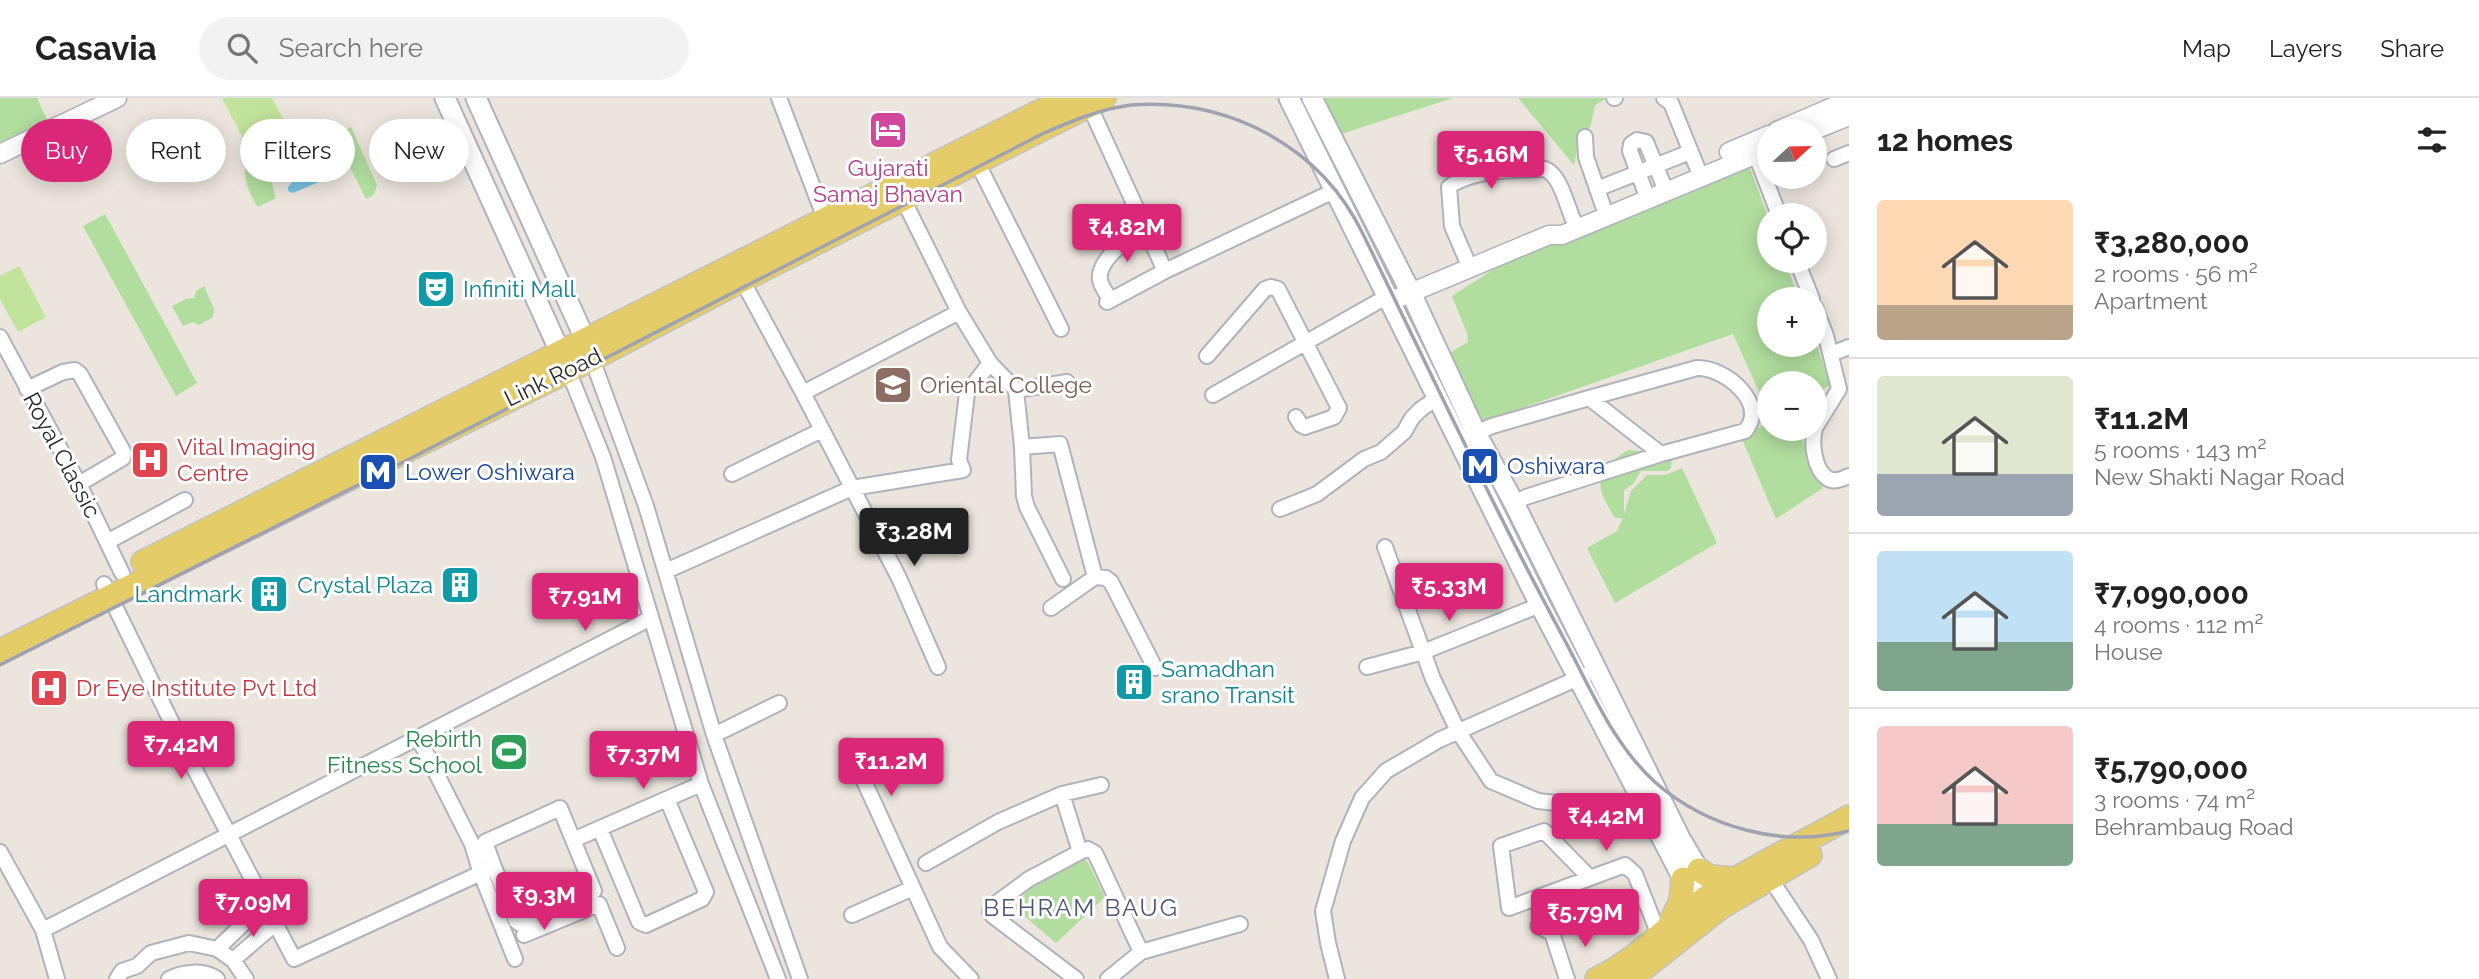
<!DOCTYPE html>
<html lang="en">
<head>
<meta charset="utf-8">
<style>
	:root { --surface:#fff; --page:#f2f2f2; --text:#222; --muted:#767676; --line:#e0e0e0; --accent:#db2777 }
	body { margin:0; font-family:Raleway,sans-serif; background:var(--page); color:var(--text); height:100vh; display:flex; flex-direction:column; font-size:26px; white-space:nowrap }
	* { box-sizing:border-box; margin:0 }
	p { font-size:23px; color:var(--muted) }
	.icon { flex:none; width:38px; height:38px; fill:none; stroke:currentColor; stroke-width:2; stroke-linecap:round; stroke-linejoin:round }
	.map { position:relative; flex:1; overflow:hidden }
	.details { display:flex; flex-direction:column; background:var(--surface); width:630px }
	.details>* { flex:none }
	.hud { position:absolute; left:21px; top:21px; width:665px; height:63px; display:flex; gap:14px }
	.needle { width:46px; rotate:68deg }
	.controls { position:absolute; left:1757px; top:21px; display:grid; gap:14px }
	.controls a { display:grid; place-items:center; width:70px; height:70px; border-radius:50%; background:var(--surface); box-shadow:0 4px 18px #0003; font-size:35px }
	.price { position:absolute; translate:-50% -60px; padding:0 16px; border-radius:7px; background:var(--accent); color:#fff; font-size:23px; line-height:46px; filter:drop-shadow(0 2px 4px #0008) }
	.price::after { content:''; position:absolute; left:50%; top:42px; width:21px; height:16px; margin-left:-10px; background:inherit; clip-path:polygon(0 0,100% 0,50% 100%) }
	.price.selected { background:#222; color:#fff }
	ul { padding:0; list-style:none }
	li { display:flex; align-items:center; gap:21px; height:175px; padding:0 28px }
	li+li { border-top:2px solid var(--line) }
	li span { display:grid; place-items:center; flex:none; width:196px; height:140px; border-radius:7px; color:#555 }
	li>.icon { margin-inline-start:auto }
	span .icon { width:84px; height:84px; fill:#fffc; stroke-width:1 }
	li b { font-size:30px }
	h2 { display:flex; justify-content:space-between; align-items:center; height:84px; padding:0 28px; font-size:30px }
	.pill { padding:0 24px; border-radius:32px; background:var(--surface); box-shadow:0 4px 18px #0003; font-size:24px; line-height:63px }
	.pill.selected { background:var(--accent); color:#fff }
	header { display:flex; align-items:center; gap:42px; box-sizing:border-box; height:98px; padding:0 35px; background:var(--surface); border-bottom:2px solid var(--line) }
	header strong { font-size:33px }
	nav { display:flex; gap:38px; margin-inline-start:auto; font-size:24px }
	.search { width:490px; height:63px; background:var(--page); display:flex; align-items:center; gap:18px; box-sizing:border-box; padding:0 24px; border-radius:38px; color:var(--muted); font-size:26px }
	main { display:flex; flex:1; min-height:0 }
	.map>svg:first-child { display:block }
	.green { fill:#b1dd9e }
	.pitch { fill:#c1e39b }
	.water { fill:#79c3e4 }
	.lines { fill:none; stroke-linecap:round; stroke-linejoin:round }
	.minor-casing { stroke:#b0b3bc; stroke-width:18 }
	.tertiary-casing { stroke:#b0b3bc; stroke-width:21 }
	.secondary-casing { stroke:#b0b3bc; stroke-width:23 }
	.primary-casing { stroke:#c3c3c3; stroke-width:26 }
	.minor { stroke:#fff; stroke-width:14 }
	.tertiary { stroke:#fff; stroke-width:18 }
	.secondary { stroke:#fff; stroke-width:19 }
	.primary { stroke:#e4cc69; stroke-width:23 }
	.rail { stroke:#a0a2b2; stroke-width:3.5 }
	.labels { text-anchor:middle; stroke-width:6; stroke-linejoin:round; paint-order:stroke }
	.hotel-label { font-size:23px; fill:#b23c85; stroke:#fff }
	.culture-label { font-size:23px; fill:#0d838f; stroke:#fff; text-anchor:start }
	.street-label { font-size:23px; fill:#2a2a2a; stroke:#fff }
	.education-label { font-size:23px; fill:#785e54; stroke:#fff; text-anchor:start }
	.health-label { font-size:23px; fill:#be3a42; stroke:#fff; text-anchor:start }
	.transit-label { font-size:23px; fill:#164399; stroke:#fff; text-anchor:start }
	.leisure-label { font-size:23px; fill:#27864d; stroke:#fff; text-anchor:end }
	.neighbourhood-label { font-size:24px; letter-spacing:2px; fill:#4e5476; stroke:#fff }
</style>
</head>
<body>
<header>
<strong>Casavia</strong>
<div class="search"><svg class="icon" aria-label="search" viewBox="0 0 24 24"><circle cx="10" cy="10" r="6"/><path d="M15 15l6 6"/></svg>Search here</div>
<nav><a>Map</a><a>Layers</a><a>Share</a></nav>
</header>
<main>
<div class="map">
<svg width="1849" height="881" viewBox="0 0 1849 881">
	<rect width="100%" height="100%" fill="#ebe5dd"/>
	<path class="green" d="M0,0H37L48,24L0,44Z
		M1325,0H1453L1341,36Z
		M1518,0H1607L1595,7L1590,30L1579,41L1574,67Z
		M351,29L377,87L374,97L366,101L334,37Z
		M282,34L288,40L290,39L294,47C267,61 268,74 276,100L258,109C247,94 238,67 252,51C259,43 272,39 282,34Z
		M1749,68L1769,121V163H1785L1799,201H1769V247H1815V243L1831,287L1815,295V285H1769V316L1733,236L1479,325L1446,257L1468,244L1467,235L1452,198L1536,144Z
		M105,116L197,285L176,298L83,128Z
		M204,188L214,211L213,219L199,227L193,224L183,228L172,208L186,201L194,200L196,193Z
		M1769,323V331H1803V345L1823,390L1776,421L1742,341Z
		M1629,352L1672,357L1671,370L1667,373H1641L1633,386L1624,392V416L1631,393L1647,377H1666L1682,370L1717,445L1615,505L1587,450L1617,433L1623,420H1615C1594,387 1593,372 1629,352Z
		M1080,759L1087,763L1105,799L1056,845L1014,809C1034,784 1051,772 1080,759Z"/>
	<path class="pitch" d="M222,0H272L287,28L247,48Z
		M19,168L46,219L18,234L0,201V178Z"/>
	<path class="water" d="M333,56L340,75L293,95L288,93V89L294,82L287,68L290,61L301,58L316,63Z"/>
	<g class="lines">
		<g class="minor-casing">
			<path id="minor" d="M779,0L827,126
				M1614,0H1615
				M1664,0L1671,5L1701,79
				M1089,7L1165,173
				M1585,39L1586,59L1603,108
				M1752,47L1779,117
				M1834,61L1849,55
				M977,64L1061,231
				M1597,91L1690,54
				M1648,101L1630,53L1631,46L1637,42L1646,44L1666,93
				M1797,163L1812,201
				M1470,170L1452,128L1449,89C1472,71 1517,72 1545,71C1561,78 1566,106 1573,121
				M742,182L803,295L959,214L903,101
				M1111,202C1107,196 1101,189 1100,182C1097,163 1127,141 1141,131
				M1107,204L1165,173L1334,93
				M1815,209L1826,238L1839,291L1815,330
				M959,214L990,265L1016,292L1022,349L1060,346L1095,479L1106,480L1111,484L1155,570
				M0,239L79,386L122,475
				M1831,256L1849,249
				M1207,258L1265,191L1271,189L1278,191L1339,310L1334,319L1305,329L1301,327L1296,319
				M592,261L646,408L714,637L800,881
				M568,272L603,359L701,686L778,881
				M27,291L63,274L75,272L80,276L124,355L123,360L79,386
				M1016,292L1067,284
				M803,295L899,480L938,569
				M1213,297L1388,198
				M1589,300L1697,270C1725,269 1769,306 1745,333L1661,356
				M1815,331C1811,344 1814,371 1827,380C1834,385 1842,381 1849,378
				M1476,335L1492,328L1589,300L1661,356L1526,399L1514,405
				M1022,349L1024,398L1027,409L1063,481
				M732,376L822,332
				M1280,411L1317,396L1364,361L1381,354L1404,334L1412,320L1421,311L1437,300
				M107,444L185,402
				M1385,449L1433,581L1458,633L1491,683L1538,703L1574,707
				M666,473L852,390L963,372L959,362L967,295L990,265
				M104,486L193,668L294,861L494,769L485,744L560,710L594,793L520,826L516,823L494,769
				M1051,510L1095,479
				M1367,569L1423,554L1540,507
				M714,637L779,605
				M419,641L472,746L481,776L515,861
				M848,648L940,849L971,881
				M1062,696L1101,687
				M600,731L639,824L646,827L702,801L706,794L667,701
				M573,742L701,686
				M0,754L43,832L57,881
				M926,765L998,724L1062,696L1080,754
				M1590,780L1544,733L1501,748L1509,810L1625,767L1635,776L1659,837
				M1770,780L1811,842L1829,881
				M852,817L913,790
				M1538,828L1552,835L1567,881
				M43,832L651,520
				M524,837L599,806L617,850
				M217,851L264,806
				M233,862L275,826
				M117,881L122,873L137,868L151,855L189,845L217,851L233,862L246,881
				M169,881C182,874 204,871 217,881
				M1076,881L993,818L990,814L991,809L1029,781L1080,754L1088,751L1095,755L1141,854
				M1108,881L1141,854L1240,826
				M1337,881L1328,845L1323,813L1343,743L1362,700L1386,673L1439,642L1585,577"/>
		</g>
		<g class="tertiary-casing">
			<path id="tertiary" d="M1777,33L1849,2
				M1812,33L1849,18
				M1729,54L1769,37
				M0,56L117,0
				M1391,203L1549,137H1562L1769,51"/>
		</g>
		<g class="secondary-casing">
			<path id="secondary" d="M445,0L566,267
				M476,0L585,241
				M1289,0L1540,507L1689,792
				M1312,0L1411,195L1476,335L1514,405L1680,740L1706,784"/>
		</g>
		<g class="primary-casing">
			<path id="primary" d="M143,464L1067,0
				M0,553L592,261L742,182L1104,0
				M1699,772L1710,779L1736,781
				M1669,828L1681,803L1683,781
				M1597,881C1641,860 1673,821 1713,795C1757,766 1804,745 1849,719
				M1630,881L1721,809L1810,757"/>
		</g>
		<use href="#minor" class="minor"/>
		<use href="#tertiary" class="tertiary"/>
		<use href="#secondary" class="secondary"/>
		<use href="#primary" class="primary"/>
		<path class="rail" d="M0,567L384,374L1044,35C1072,23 1100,11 1131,7C1230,0 1321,49 1363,136C1429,271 1492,407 1563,539C1590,589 1613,647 1656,685C1708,730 1782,750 1849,733"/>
	</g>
	<defs>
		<g id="hotel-square" transform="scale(2.0125)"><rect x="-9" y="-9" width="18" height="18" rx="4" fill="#d1479c" stroke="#fff"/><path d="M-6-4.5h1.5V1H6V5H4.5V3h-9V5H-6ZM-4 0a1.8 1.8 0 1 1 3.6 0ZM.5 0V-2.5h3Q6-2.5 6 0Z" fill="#fff"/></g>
		<g id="theatre-square" transform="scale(2.0125)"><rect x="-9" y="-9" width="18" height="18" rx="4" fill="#0f9aa8" stroke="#fff"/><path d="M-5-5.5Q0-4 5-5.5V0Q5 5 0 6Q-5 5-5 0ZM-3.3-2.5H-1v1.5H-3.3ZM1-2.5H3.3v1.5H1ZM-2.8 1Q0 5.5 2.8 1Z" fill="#fff"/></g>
		<g id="university-square" transform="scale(2.0125)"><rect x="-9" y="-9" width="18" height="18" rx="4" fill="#8d6e63" stroke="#fff"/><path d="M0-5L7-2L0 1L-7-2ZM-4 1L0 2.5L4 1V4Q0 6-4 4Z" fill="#fff"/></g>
		<g id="hospital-square" transform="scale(2.0125)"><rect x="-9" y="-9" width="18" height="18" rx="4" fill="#e0444e" stroke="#fff"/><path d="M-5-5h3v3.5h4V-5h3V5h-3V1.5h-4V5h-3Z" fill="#fff"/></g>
		<g id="metro-square" transform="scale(2.0125)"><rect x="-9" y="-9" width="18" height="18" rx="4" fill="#1a4fb4" stroke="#fff"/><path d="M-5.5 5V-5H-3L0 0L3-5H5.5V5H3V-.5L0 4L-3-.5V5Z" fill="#fff"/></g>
		<g id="building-square" transform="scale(2.0125)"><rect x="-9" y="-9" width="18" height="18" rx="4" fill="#0f9aa8" stroke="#fff"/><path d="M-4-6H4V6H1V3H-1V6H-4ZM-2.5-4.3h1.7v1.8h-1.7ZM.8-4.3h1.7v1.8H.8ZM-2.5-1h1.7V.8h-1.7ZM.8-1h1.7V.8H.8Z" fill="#fff"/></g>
		<g id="stadium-square" transform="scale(2.0125)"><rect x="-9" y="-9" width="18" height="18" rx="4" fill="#2e9e5b" stroke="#fff"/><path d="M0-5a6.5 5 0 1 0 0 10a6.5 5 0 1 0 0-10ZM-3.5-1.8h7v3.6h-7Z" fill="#fff"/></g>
	</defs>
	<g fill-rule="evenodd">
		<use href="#hotel-square" x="888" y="32"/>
		<use href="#theatre-square" x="436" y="191"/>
		<use href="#university-square" x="893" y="287"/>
		<use href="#hospital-square" x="150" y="362"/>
		<use href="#metro-square" x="1480" y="368"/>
		<use href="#metro-square" x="378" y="374"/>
		<use href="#building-square" x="460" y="487"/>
		<use href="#building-square" x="269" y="496"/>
		<use href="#building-square" x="1134" y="584"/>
		<use href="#hospital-square" x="49" y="590"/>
		<use href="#stadium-square" x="509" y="654"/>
	</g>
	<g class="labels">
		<g class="hotel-label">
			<text x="888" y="78">Gujarati<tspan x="888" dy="26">Samaj Bhavan</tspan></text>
		</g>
		<g class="culture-label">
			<text x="463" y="199">Infiniti Mall</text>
			<text x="433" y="495" text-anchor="end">Crystal Plaza</text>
			<text x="242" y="504" text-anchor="end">Landmark</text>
			<text x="1161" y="579">Samadhan<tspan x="1161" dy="26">srano Transit</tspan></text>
		</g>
		<g class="street-label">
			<text transform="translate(553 279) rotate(-26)" y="8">Link Road</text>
			<text transform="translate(62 357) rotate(62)" y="8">Royal Classic</text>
		</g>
		<g class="education-label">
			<text x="920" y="295">Oriental College</text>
		</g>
		<g class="health-label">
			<text x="177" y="357">Vital Imaging<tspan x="177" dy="26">Centre</tspan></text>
			<text x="76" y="598">Dr Eye Institute Pvt Ltd</text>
		</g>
		<g class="transit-label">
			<text x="1507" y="376">Oshiwara</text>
			<text x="405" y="382">Lower Oshiwara</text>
		</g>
		<g class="leisure-label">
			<text x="482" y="649">Rebirth<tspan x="482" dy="26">Fitness School</tspan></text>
		</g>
		<g class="neighbourhood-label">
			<text x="1081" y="818">BEHRAM BAUG</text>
		</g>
	</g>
</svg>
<div class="controls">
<a><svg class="needle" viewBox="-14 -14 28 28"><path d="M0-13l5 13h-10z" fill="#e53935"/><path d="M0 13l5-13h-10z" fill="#767676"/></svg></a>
<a><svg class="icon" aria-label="locate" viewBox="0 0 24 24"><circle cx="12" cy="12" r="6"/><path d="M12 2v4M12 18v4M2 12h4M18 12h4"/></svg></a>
<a>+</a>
<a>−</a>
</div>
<b class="price" style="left:1491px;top:93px">₹5.16M</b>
<b class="price" style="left:1127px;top:166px">₹4.82M</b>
<b class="price selected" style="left:914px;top:470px">₹3.28M</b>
<b class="price" style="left:1449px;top:525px">₹5.33M</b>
<b class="price" style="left:585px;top:535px">₹7.91M</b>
<b class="price" style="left:181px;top:683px">₹7.42M</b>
<b class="price" style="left:643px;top:693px">₹7.37M</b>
<b class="price" style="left:891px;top:700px">₹11.2M</b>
<b class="price" style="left:1606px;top:755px">₹4.42M</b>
<b class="price" style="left:544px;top:834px">₹9.3M</b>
<b class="price" style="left:253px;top:841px">₹7.09M</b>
<b class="price" style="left:1585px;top:851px">₹5.79M</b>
<div class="hud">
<a class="pill selected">Buy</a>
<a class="pill">Rent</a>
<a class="pill">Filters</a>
<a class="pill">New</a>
</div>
</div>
<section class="details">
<h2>12 homes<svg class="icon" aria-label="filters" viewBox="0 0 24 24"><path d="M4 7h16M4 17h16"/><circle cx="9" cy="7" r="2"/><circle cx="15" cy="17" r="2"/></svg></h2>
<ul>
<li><span style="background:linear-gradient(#ffd9b3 75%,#b9a48a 0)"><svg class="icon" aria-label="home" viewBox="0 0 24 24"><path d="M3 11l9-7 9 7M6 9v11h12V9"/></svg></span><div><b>₹3,280,000</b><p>2 rooms · 56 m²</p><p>Apartment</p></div></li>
<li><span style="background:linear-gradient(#dfe7d0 70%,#9aa5b1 0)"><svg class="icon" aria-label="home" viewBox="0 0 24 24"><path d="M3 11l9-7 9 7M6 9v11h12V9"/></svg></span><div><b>₹11.2M</b><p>5 rooms · 143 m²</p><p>New Shakti Nagar Road</p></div></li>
<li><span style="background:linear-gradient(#bfe0f5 65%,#7fa58c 0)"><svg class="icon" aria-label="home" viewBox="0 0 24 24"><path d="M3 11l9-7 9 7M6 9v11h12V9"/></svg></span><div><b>₹7,090,000</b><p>4 rooms · 112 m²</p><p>House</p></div></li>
<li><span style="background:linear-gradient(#f6c9c9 70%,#7fa58c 0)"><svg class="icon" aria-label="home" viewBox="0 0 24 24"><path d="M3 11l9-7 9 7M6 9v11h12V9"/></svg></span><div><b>₹5,790,000</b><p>3 rooms · 74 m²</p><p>Behrambaug Road</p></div></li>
</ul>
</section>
</main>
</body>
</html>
